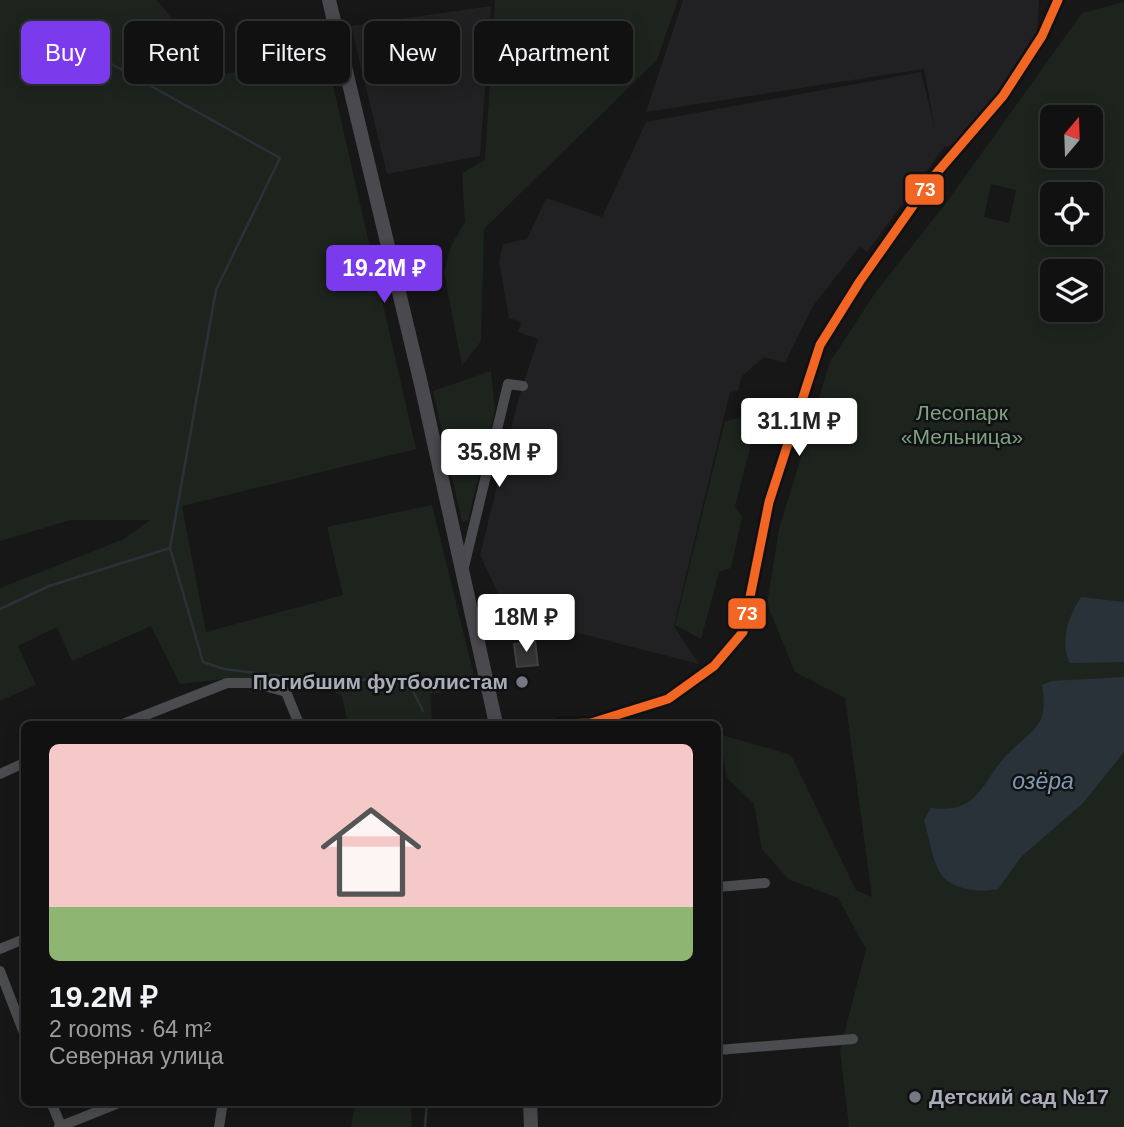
<!DOCTYPE html>
<html lang="en">
<head>
<meta charset="utf-8">
<style>
	:root { --surface:#111; --page:#1e1f1f; --text:#f1f3f6; --muted:#9c9d9f; --line:#303131; --accent:#7c3aed }
	body { margin:0; font-family:Helvetica,sans-serif; background:var(--page); color:var(--text); height:100vh; display:flex; flex-direction:column; font-size:26px; white-space:nowrap }
	* { box-sizing:border-box; margin:0 }
	p { font-size:23px; color:var(--muted) }
	.icon { flex:none; width:38px; height:38px; fill:none; stroke:currentColor; stroke-width:2; stroke-linecap:round; stroke-linejoin:round }
	.map { position:relative; flex:1; overflow:hidden }
	.drawer { position:absolute; left:21px; top:721px; width:700px; height:385px; display:flex; flex-direction:column; background:var(--surface); border-radius:10px; box-shadow:0 4px 18px #0003,0 0 0 2px var(--line) }
	.drawer>* { flex:none }
	.banner { position:absolute; left:21px; top:21px; width:700px; height:63px; display:flex; gap:14px }
	.needle { width:46px; rotate:19deg }
	.tools { position:absolute; left:1040px; top:105px; display:grid; gap:14px }
	.tools a { display:grid; place-items:center; width:63px; height:63px; border-radius:10px; background:var(--surface); box-shadow:0 4px 18px #0003,0 0 0 2px var(--line); font-size:35px }
	.price { position:absolute; translate:-50% -60px; padding:0 16px; border-radius:7px; background:#fff; color:#222; font-size:23px; line-height:46px; filter:drop-shadow(0 2px 4px #0008) }
	.price::after { content:''; position:absolute; left:50%; top:42px; width:21px; height:16px; margin-left:-10px; background:inherit; clip-path:polygon(0 0,100% 0,50% 100%) }
	.price.on { background:var(--accent); color:#fff }
	ul { padding:0; list-style:none }
	li { display:grid; align-content:center; gap:14px; height:371px; padding:0 28px }
	li+li { border-top:2px solid var(--line) }
	li span { display:grid; place-items:center; height:217px; border-radius:10px; color:#555 }
	li>.icon { margin-inline-start:auto }
	span .icon { width:126px; height:126px; fill:#fffc; stroke-width:1 }
	li b { font-size:30px }
	.tag { padding:0 24px; border-radius:10px; background:var(--surface); box-shadow:0 4px 18px #0003,0 0 0 2px var(--line); font-size:24px; line-height:63px }
	.tag.on { background:var(--accent); color:#fff }
	.map>svg:first-child { display:block }
	.built { fill:#212123 }
	.green { fill:#1d241e; fill-rule:evenodd }
	.water { fill:#2a3239 }
	.lines { fill:none; stroke-linecap:round; stroke-linejoin:round }
	.stream { stroke:#2a3239; stroke-width:2.5 }
	.building { fill:#353536; stroke:#3f4043; stroke-width:2 }
	.minor { stroke:#4b4c50; stroke-width:10 }
	.secondary { stroke:#4a4a4e; stroke-width:14 }
	.bus-1-casing { stroke:#111113; stroke-width:14 }
	.bus-1 { stroke:#f26522; stroke-width:9 }
	.poi-dot { fill:#757880; stroke:#111113; stroke-width:2.5 }
	.labels { text-anchor:middle; stroke-width:5; stroke-linejoin:round; paint-order:stroke }
	.park-label { font-size:21px; fill:#7fa381; stroke:#111113 }
	.poi-label { font-size:21px; font-weight:bold; fill:#a8adb8; stroke:#111113; text-anchor:end }
	.water-label { font-size:23px; font-style:italic; fill:#7f9bb3; stroke:#111113 }
	.line-badge { stroke:#111113; stroke-width:2.5 }
	.badge-label { font-size:19px; text-anchor:middle; font-weight:bold; fill:#fff }
</style>
</head>
<body>
<div class="map">
<svg width="1124" height="1127" viewBox="0 0 1124 1127">
	<rect width="100%" height="100%" fill="#171717"/>
	<path class="built" d="M683,0H1039L1037,33L1001,91L953,146H945L867,252L860,246L813,306L785,363L764,357L742,376L738,391L730,392L674,626L699,664L508,615L480,555L518,401L538,339L518,332L521,322L509,318L499,261L503,244L527,239L546,198L602,217L646,122L921,72L935,129L924,69L646,112Z
		M491,6L480,156L387,174L351,26Z"/>
	<path class="green" d="M0,0H156C179,20 183,51 195,78L327,59L416,449L182,506L206,632L343,595L327,527L432,505L477,688L430,694L432,722L348,724L342,696L329,689H295L259,681L223,679L180,684L151,626L72,661L57,627L18,646L36,685L0,701V588L124,539L150,520H71L0,541Z
		M495,0H678L657,60L484,229L481,341L462,366L444,272L451,246L465,222L462,173L485,160Z
		M1124,2V1127H849L840,1050L866,949L838,898L788,879L762,849L754,804L727,778L719,734L791,755L856,890L872,897L845,698L795,672L767,604L779,529L830,362L875,293L946,203L1082,13ZM1052,117H1090V156H1052ZM991,184L1016,190L1009,223L984,217ZM1052,194H1090V233H1052ZM1052,271H1090V310H1052Z
		M491,371L495,410L468,520L462,522L433,391Z
		M759,414L735,506L742,517L731,568L719,572L701,639L675,625L725,421Z
		M356,1102L411,1103L412,1127H351Z"/>
	<path class="water" d="M1081,597L1124,602V662L1070,663C1059,641 1069,616 1081,597Z
		M1124,677V752L1083,803L1021,857L998,889C980,893 947,890 938,869C931,855 929,836 924,820L931,808C978,814 980,785 1005,757C1030,730 1050,729 1042,685L1052,681Z"/>
	<g class="lines">
		<path class="stream" d="M99,57L280,158L216,290L170,548
			M0,609L49,586L170,548L203,662L224,669L310,680L346,683L378,677L412,689L423,711
			M425,1127L427,1102"/>
	</g>
	<path class="building" d="M535,641L538,665L517,667L514,644Z"/>
	<g class="lines">
		<path class="minor" d="M463,571L508,384L523,386
			M123,724L227,683H254L286,692L299,724
			M504,724H551
			M559,724L591,723L668,699L714,666L743,632L769,502L820,345L860,281L934,176L1003,96L1042,36L1058,0
			M0,774L24,763
			M718,887L765,883
			M0,949L24,939
			M0,971L24,1033
			M718,1050L853,1039
			M51,1102L61,1126
			M59,1127L121,1102
			M219,1127L223,1102"/>
		<path class="secondary" d="M329,0L421,384L496,724
			M530,1102L531,1127"/>
		<g class="bus-1-casing">
			<path id="bus-1" d="M559,724L591,723L668,699L714,666L743,632L769,502L820,345L860,281L934,176L1003,96L1042,36L1058,0"/>
		</g>
		<use href="#bus-1" class="bus-1"/>
	</g>
	<g class="poi-dot">
		<circle cx="522" cy="682" r="7"/>
		<circle cx="915" cy="1097" r="7"/>
	</g>
	<g class="labels">
		<g class="park-label">
			<text x="962" y="420">Лесопарк<tspan x="962" dy="24">«Мельница»</tspan></text>
		</g>
		<g class="poi-label">
			<text x="508" y="689">Погибшим футболистам</text>
			<text x="929" y="1104" text-anchor="start">Детский сад №17</text>
		</g>
		<g class="water-label">
			<text x="1043" y="789">озёра</text>
		</g>
	</g>
	<g class="line-badge">
		<rect x="904" y="173" width="41" height="33" rx="7" fill="#f26522"/>
		<rect x="727" y="597" width="40" height="33" rx="7" fill="#f26522"/>
	</g>
	<g class="badge-label">
		<text x="925" y="196">73</text>
		<text x="747" y="620">73</text>
	</g>
</svg>
<div class="tools">
<a><svg class="needle" viewBox="-14 -14 28 28"><path d="M0-13l5 13h-10z" fill="#e53935"/><path d="M0 13l5-13h-10z" fill="#9c9d9f"/></svg></a>
<a><svg class="icon" aria-label="locate" viewBox="0 0 24 24"><circle cx="12" cy="12" r="6"/><path d="M12 2v4M12 18v4M2 12h4M18 12h4"/></svg></a>
<a><svg class="icon" aria-label="layers" viewBox="0 0 24 24"><path d="M12 4l9 5-9 5-9-5zM3 14l9 5 9-5"/></svg></a>
</div>
<b class="price on" style="left:384px;top:305px">19.2M ₽</b>
<b class="price" style="left:799px;top:458px">31.1M ₽</b>
<b class="price" style="left:499px;top:489px">35.8M ₽</b>
<b class="price" style="left:526px;top:654px">18M ₽</b>
<div class="banner">
<a class="tag on">Buy</a>
<a class="tag">Rent</a>
<a class="tag">Filters</a>
<a class="tag">New</a>
<a class="tag">Apartment</a>
</div>
<section class="drawer">
<ul>
<li><span style="background:linear-gradient(#f6c9c9 75%,#8fb573 0)"><svg class="icon" aria-label="home" viewBox="0 0 24 24"><path d="M3 11l9-7 9 7M6 9v11h12V9"/></svg></span><div><b>19.2M ₽</b><p>2 rooms · 64 m²</p><p>Северная улица</p></div></li>
</ul>
</section>
</div>
</body>
</html>
